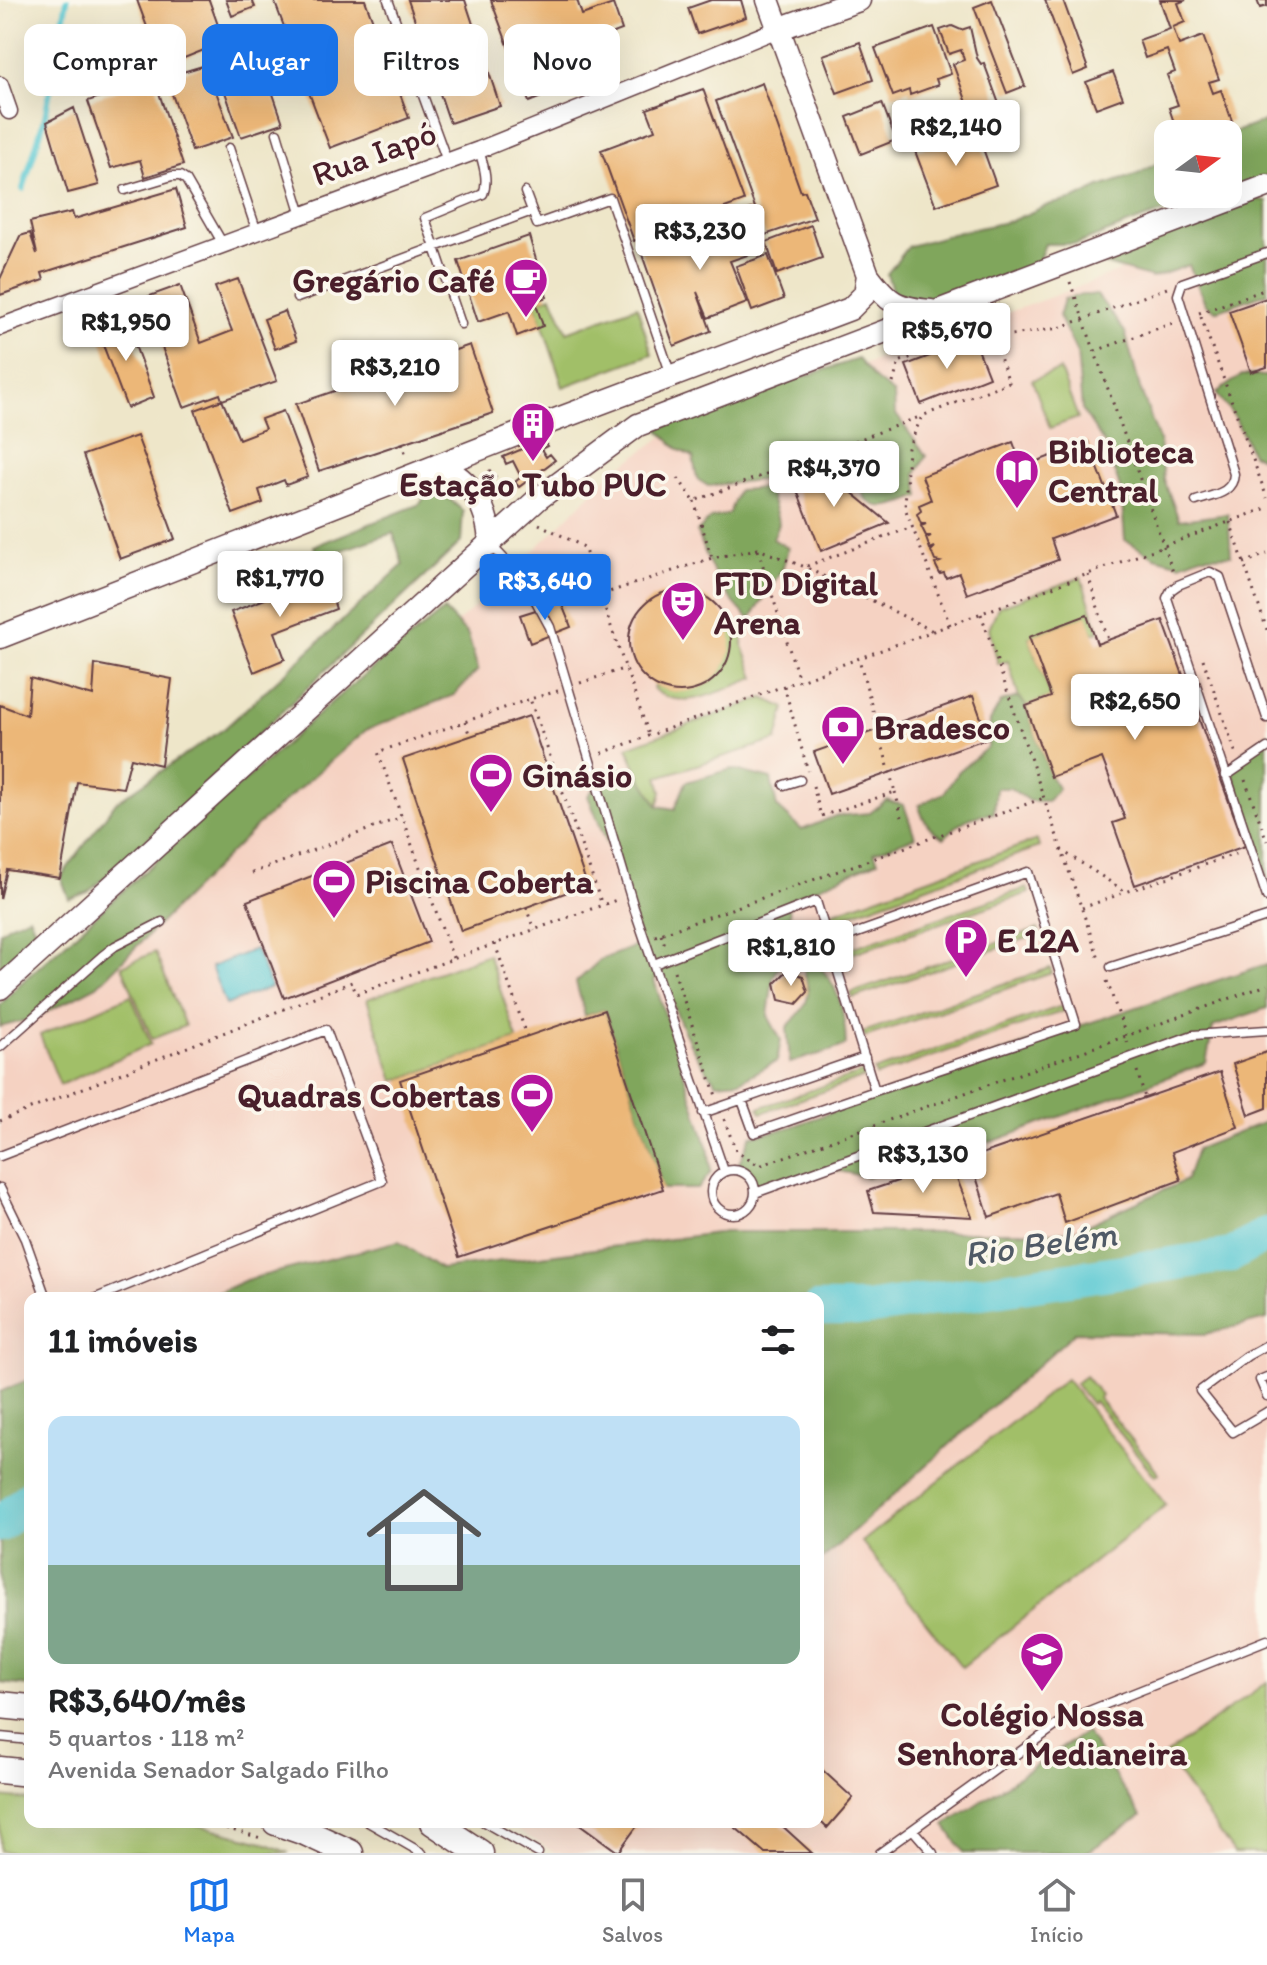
<!DOCTYPE html>
<html lang="pt">
<head>
<meta charset="utf-8">
<style>
	:root { --surface:#fff; --page:#f2f2f2; --text:#202124; --muted:#757577; --line:#e0e0e0; --accent:#1a73e8 }
	body { margin:0; font-family:Itim,sans-serif; background:var(--page); color:var(--text); height:100vh; display:flex; flex-direction:column; font-size:30px; white-space:nowrap }
	* { box-sizing:border-box; margin:0 }
	p { font-size:26px; color:var(--muted) }
	.icon { flex:none; width:44px; height:44px; fill:none; stroke:currentColor; stroke-width:2; stroke-linecap:round; stroke-linejoin:round }
	.map { position:relative; flex:1; overflow:hidden }
	.panel { position:absolute; left:24px; top:1292px; width:800px; height:536px; display:flex; flex-direction:column; background:var(--surface); border-radius:16px; box-shadow:0 8px 32px #0002 }
	.panel>* { flex:none }
	.banner { position:absolute; left:24px; top:24px; width:800px; height:72px; display:flex; gap:16px }
	.needle { width:52px; rotate:75deg }
	.controls { position:absolute; left:1154px; top:120px; display:grid; gap:16px }
	.controls a { display:grid; place-items:center; width:88px; height:88px; border-radius:16px; background:var(--surface); box-shadow:0 8px 32px #0002; font-size:40px }
	.price { position:absolute; translate:-50% -68px; padding:0 18px; border-radius:8px; background:#fff; color:#222; font-size:26px; line-height:52px; filter:drop-shadow(0 2px 4px #0008) }
	.price::after { content:''; position:absolute; left:50%; top:48px; width:24px; height:18px; margin-left:-12px; background:inherit; clip-path:polygon(0 0,100% 0,50% 100%) }
	.price.active { background:var(--accent); color:#fff }
	ul { padding:0; list-style:none }
	li { display:grid; align-content:center; gap:16px; height:424px; padding:0 24px }
	li span { display:grid; place-items:center; height:248px; border-radius:16px; color:#555 }
	li>.icon { margin-inline-start:auto }
	span .icon { width:144px; height:144px; fill:#fffc; stroke-width:1 }
	li b { font-size:34px }
	h2 { display:flex; justify-content:space-between; align-items:center; height:96px; padding:0 24px; font-size:34px }
	.tag { padding:0 28px; border-radius:16px; background:var(--surface); box-shadow:0 8px 32px #0002; font-size:28px; line-height:72px }
	.tag.active { background:var(--accent); color:#fff }
	.dock { display:flex; justify-content:space-around; align-items:center; height:112px; border-top:2px solid var(--line); background:var(--surface); font-size:22px; color:var(--muted) }
	.dock a { display:grid; justify-items:center; gap:4px }
	.dock .active { color:var(--accent) }
	.map>svg:first-child { display:block }
	.built { fill:#f5d2c2 }
	.green { fill:#a1bf67; stroke:#766f49; stroke-width:2 }
	.forest { fill:#80a65c; stroke:#656244; stroke-width:2 }
	.water { fill:#5cc9d3; stroke:#53747f; stroke-width:2 }
	.lines { fill:none; stroke-linecap:round; stroke-linejoin:round }
	.stream { stroke:#5cc9d3; stroke-width:6 }
	.river { stroke:#5cc9d3; stroke-width:34 }
	.building { fill:#ecb778 }
	.service-casing { stroke:#633d43; stroke-width:11 }
	.minor-casing { stroke:#633d43; stroke-width:19 }
	.secondary-casing { stroke:#633d43; stroke-width:25 }
	.trunk-casing { stroke:#633d43; stroke-width:29 }
	.path { stroke:#633d43; stroke-width:3; stroke-dasharray:2 6; stroke-linecap:butt }
	.service { stroke:#fff; stroke-width:8 }
	.minor { stroke:#fff; stroke-width:16 }
	.secondary { stroke:#fff; stroke-width:22 }
	.trunk { stroke:#fff; stroke-width:26 }
	.labels { text-anchor:middle; stroke-width:7; stroke-linejoin:round; paint-order:stroke }
	.street-label { font-size:34px; fill:#4a1f2b; stroke:#fbf7ec }
	.poi-label { font-size:34px; font-weight:bold; fill:#4a1f2b; stroke:#fbf7ec; text-anchor:start }
	.water-label { font-size:36px; font-style:italic; fill:#505a66; stroke:#fbf7ec }
</style>
</head>
<body>
<div class="map">
<svg width="1267" height="1853" viewBox="0 0 1267 1853">
	<rect width="100%" height="100%" fill="#fbf7ec"/>
	<filter id="ink" filterUnits="userSpaceOnUse"><feTurbulence type="fractalNoise" baseFrequency=".0125" numOctaves="2"/><feDisplacementMap in="SourceGraphic" scale="16" xChannelSelector="R" yChannelSelector="G"/><feConvolveMatrix kernelMatrix="1 2 1 2 8 2 1 2 1" color-interpolation-filters="sRGB"/></filter>
	<filter id="wash" filterUnits="userSpaceOnUse"><feTurbulence type="fractalNoise" baseFrequency=".006" numOctaves="4" result="noise"/><feDisplacementMap in="SourceGraphic" scale="32" xChannelSelector="R" yChannelSelector="G"/><feGaussianBlur stdDeviation="1.8" result="paint"/><feColorMatrix in="noise" values="0 0 0 0 0 0 0 0 0 0 0 0 0 0 0 0 0 1.4 0 .05"/><feComposite in="paint" operator="in"/></filter>
	<g filter="url(#wash)">
		<rect width="100%" height="100%" fill="#eee6c9"/>
		<path class="built" d="M1267,214V1164L1073,1232H724L440,1269L399,1241L246,1280L206,1298H30V1379L0,1392V1014L489,595L612,473L662,437L1073,289Z
			M1267,1296V1853H555L505,1822H818V1563L1075,1332L1205,1334Z"/>
		<path class="green" d="M552,296L567,332L637,306L652,354L563,387L535,301Z
			M1060,370L1078,418L1050,428L1032,380Z
			M1081,577L1099,631L1093,633L1086,616L1029,637L1051,697L1026,706L1019,697L1008,661L998,664L989,628L998,607Z
			M726,620L742,628L743,646L755,678C723,689 683,714 653,689L654,685C702,704 740,671 726,620Z
			M763,698L785,708L777,740L658,777L662,792L658,806L646,789L627,747Z
			M1037,840L1039,847L834,920L832,913Z
			M1027,888L1029,893L842,957L840,952Z
			M1038,929L1040,934L853,998L851,993Z
			M155,952L185,1026L152,1039L122,966Z
			M488,954L517,1039L394,1081L367,999Z
			M1050,968L1052,973L865,1037L863,1032Z
			M131,995L151,1044L60,1085L40,1035Z
			M1062,1006L1064,1011L876,1076L874,1071Z
			M864,1072L865,1077L761,1113L759,1108Z
			M1085,1376L1101,1395L1098,1398L1159,1473L1155,1476L1094,1401L1091,1404L1075,1384Z
			M1066,1379L1166,1505L962,1667L862,1542Z
			M1267,1682V1853H1234L1165,1755Z
			M0,1797L30,1800V1822H187L263,1842L289,1853H13L0,1851Z"/>
		<path class="forest" d="M1267,121V179L1228,192V134Z
			M1168,157V194H1223L1145,218L1077,244H1045L1038,262L994,279L926,302L893,293L887,274L909,246L959,232L1011,221L1048,205L1075,199L1100,187L1138,174Z
			M1252,198L1267,201V293L1216,311L1205,303L1189,265L1152,278L1093,261Z
			M1082,295H1097L1125,332L1140,388L1160,443L1164,480L1179,520L1228,514L1231,555L1201,556L1181,564L1155,557L1125,540L1121,491L1107,448L1082,410L1077,353L1059,316L1064,299Z
			M858,359L875,379L894,394L895,413L926,456L916,474L920,496C896,506 863,519 860,480C860,468 862,459 855,449L830,445L767,479L708,486L697,479L693,457L679,450L658,429L725,402Z
			M1242,375L1267,376V461L1252,454L1235,418L1216,393Z
			M768,488L779,524L773,539L788,548L783,568L750,620C720,591 711,570 697,532L711,518L729,514L738,490Z
			M425,496H446L463,511L461,542L120,865L88,892L69,899L61,877L116,802L225,728L403,565L393,533L318,558L314,546L420,504Z
			M444,610L468,635L478,670L454,695L366,730L262,821L97,986L35,1018L0,1027V1005L20,984L334,700Z
			M1019,697L1026,706L1051,777L1058,788L1048,801H1029L1010,788H996L994,813C969,816 962,820 944,838C931,831 922,820 919,805L944,793L959,771L988,747L990,721L1001,702Z
			M1267,734V882L1231,767L1244,751Z
			M622,769L637,771L658,806L675,809L686,782L732,769L771,779L777,807L802,830L835,816L870,813L886,800L904,805L915,837L874,852L878,861L789,900L790,925L800,937L785,954L773,978L768,1016L781,1040L777,1061L740,1081L717,1083C689,1053 675,1011 662,972L654,980L709,1152L711,1172L698,1189H663L604,1010L585,1016L576,982L600,960L633,947L639,938L606,840L588,796L608,771Z
			M29,916L38,937L0,969V932L9,925Z
			M813,961C839,981 845,1013 846,1045C828,1053 809,1056 790,1063L787,1027C796,1017 808,1007 808,992C808,982 803,975 805,965Z
			M1267,964V1008L1213,1027L1206,1063L997,1140L928,1149L867,1177L834,1170L757,1185L738,1165L751,1136L785,1129L953,1068Z
			M1267,1121V1319L1205,1334L1075,1332L818,1563V1298H206L246,1280L399,1241L441,1269L724,1232H1072L1186,1180L1197,1149Z
			M30,1379V1686L0,1683V1392Z
			M1086,1732L1141,1816L1086,1853H964L945,1825Z"/>
		<path class="water" d="M255,949L271,987L226,1005L211,967Z"/>
		<g class="lines">
			<path class="stream" d="M23,189L45,117L67,0"/>
			<path class="river" d="M818,1309H866L1232,1255L1267,1234
				M0,1525L30,1497"/>
		</g>
		<g id="blocks">
			<path class="building" d="M137,0H209L224,42L162,67Z
				M226,0H252L255,7L232,16Z
				M274,0H365L409,118L330,148Z
				M408,0H465L500,106L450,123Z
				M491,0H577L582,15L613,4L622,30L592,41L596,52L558,65L567,87L529,102Z
				M711,0H741L746,17L697,34L688,8Z
				M992,0L1025,86L1007,93L974,7Z
				M1045,0H1063L1088,69L1073,75Z
				M1160,0H1186L1178,3L1185,22L1173,27L1179,45L1203,36L1219,79L1209,82L1213,93L1221,90L1232,121L1195,134H1178L1169,108L1178,105L1167,75L1175,72L1167,50L1145,58L1139,40L1170,29Z
				M1257,0H1267V6L1260,8Z
				M952,26L961,30L970,27L977,58L981,64L984,63L1002,112L974,122L953,64L964,60L961,50L949,54L940,30Z
				M934,27L951,74L936,79L938,85L910,95L909,90L893,96L875,48Z
				M860,42L873,80L837,93L823,55Z
				M256,44L283,123L241,137L214,61Z
				M206,65L233,137L192,151L166,77Z
				M1113,72L1123,98L1096,108L1086,82Z
				M154,78L183,165L145,177L140,160L111,168L88,101Z
				M762,83L801,192L805,191L815,218L765,235L716,101Z
				M703,89L744,201L634,241L601,150L655,130L647,109Z
				M882,103L896,140L861,154L847,117Z
				M74,108L99,185L68,193L47,122Z
				M976,129L996,185L936,206L915,151Z
				M176,189L187,227L42,273L44,280L0,295V279L20,236L30,233L37,254L30,222L72,212L74,219Z
				M751,209L765,249L730,261L747,303L708,318L697,292L711,331L674,346L639,246Z
				M811,225L822,258L777,274L766,242Z
				M529,236L547,297L535,301L543,326L517,336L509,311L478,322L458,261Z
				M768,255L784,299L752,311L736,266Z
				M238,279L277,381L222,400L239,439L265,429L261,419L283,411L308,477L286,485L284,480L259,490L263,503L233,514L195,410L222,400L220,394L184,407L144,298L180,285L201,343L232,331L215,287Z
				M1267,298V367L1251,372L1229,311Z
				M285,311L296,341L275,349L264,319Z
				M125,318L154,397L127,408L97,329Z
				M974,339L989,377L921,404L906,365Z
				M470,345L493,413L319,471L296,404Z
				M137,436L175,539L120,559L83,455Z
				M544,440L547,446L541,449L546,457L550,454L555,460L519,487L515,482L521,477L513,461L506,464L503,457Z
				M1013,442L1022,467L1088,442L1116,515L1051,539L1058,560L967,594L959,573L946,578L944,573L940,574L935,564L940,562L935,561L931,551L935,547L930,549L926,538L931,536H926L921,526L926,524H921L917,514L921,511L919,505L931,500L922,476Z
				M822,468L889,523L821,551L792,478Z
				M325,576L336,609L275,632L285,659L254,672L231,612Z
				M629 641a51 51 0 1 1 102 0a51 51 0 1 1-102 0Z
				M561,602L571,627L530,643L520,615Z
				M1087,615L1097,644L1163,620L1245,846L1135,885L1113,823L1125,819L1102,758L1051,777L1026,706L1051,697L1029,637Z
				M95,664L172,679L161,765L131,758L123,788L77,782L60,878L7,870L0,899V705L27,715L30,678L93,696Z
				M973,696L988,738L829,794L814,752Z
				M529,716L587,885L461,931L403,759Z
				M392,845L429,942L284,998L247,901Z
				M787,971L803,976L808,992L797,1004L779,1000L775,983Z
				M604,1010L663,1189L459,1257L400,1080Z
				M1267,1052V1108L1249,1115L1233,1064Z
				M1220,1072L1238,1127L1172,1152L1181,1180L1065,1223L1056,1193L989,1217L970,1158Z
				M951,1163L972,1217L874,1212L868,1191Z
				M818,1766L853,1798L827,1828L818,1819Z
				M577,1822H640L618,1852Z
				M729,1822H778L812,1853H765Z"/>
		</g>
	</g>
	<g filter="url(#ink)">
		<use href="#blocks" fill-opacity="0" stroke="#633d43" stroke-width="2"/>
		<g class="lines">
			<g class="service-casing">
				<path id="service" d="M388,0L447,161
					M277,133L302,215
					M229,148L257,232
					M125,190L172,176H180L186,180L223,244
					M525,192L537,224L610,198L671,375
					M297,298L532,211
					M461,324L425,218L483,194C489,180 483,164 479,150
					M1196,501C1212,495 1233,494 1234,474L1178,295L1182,283L1267,253
					M491,545L525,581L550,627L634,908L724,1171
					M1267,718L1220,577L1210,572L1178,585L1171,590L1167,598L1267,897
					M1226,776L1267,748
					M784,785L800,780
					M654,964L816,901L875,1091L1076,1024L1028,872L829,943
					M1111,967L1267,917
					M0,1047L102,956L115,946L162,922
					M742,1100L754,1133L875,1091
					M703,1113L865,1057
					M0,1156L326,1030L382,1181L96,1298
					M711 1192a22 22 0 1 1 44 0a22 22 0 1 1-44 0Z
					M0,1188L25,1239L46,1298
					M755,1193L1193,1035L1267,1030
					M1267,1345L1247,1356L1200,1391L1233,1432L1267,1412
					M1267,1377L1260,1380L1267,1396
					M0,1737L30,1740
					M368,1822L422,1853
					M484,1822L538,1853
					M913,1830L933,1853
					M880,1853L1061,1722L1267,1640"/>
			</g>
			<g class="minor-casing">
				<path id="minor" d="M0,85L9,111
					M0,327L479,150L778,29"/>
			</g>
			<g class="secondary-casing">
				<path id="secondary" d="M768,0L868,275C889,303 896,308 931,311
					M778,29L859,0
					M438,465C472,480 489,508 490,545
					M0,637L518,434L850,309L865,294L868,275
					M0,988L538,499L638,425L1267,186"/>
			</g>
			<g class="trunk-casing">
				<path id="trunk" d="M0,1705L30,1708
					M0,1770L30,1773
					M276,1822L305,1832L350,1853
					M433,1822L480,1853"/>
			</g>
			<path class="path" d="M1070,282L1173,572
				M1199,313L1267,289
				M1201,317L1267,498
				M1095,351L1173,323
				M893,383L899,362L980,330L993,338L1059,328L1167,288
				M402,443L406,455
				M489,470L510,492L518,485
				M678,478L694,501L922,416
				M694,501L712,558
				M1230,522L1267,630
				M539,524L584,547L600,595L712,558L758,549L805,567L933,631
				M758,550L799,680
				M1244,563L1267,554
				M807,566L912,527
				M1088,575L1108,640
				M600,595L649,735
				M981,614L1100,962
				M950,625L905,508L908,448L922,416L1009,382L993,338
				M1203,659L1236,754
				M580,683L626,668
				M784,686L808,771
				M558,691L530,699L602,905
				M465,722L470,736
				M602,753L1267,508
				M1245,780L1267,841
				M813,786L821,816L895,792L859,659
				M895,792L902,817
				M1061,850L1126,892L1238,853
				M252,873L402,817
				M526,907L534,930
				M1082,908L1126,892
				M661,934L665,945
				M655,936L1044,798
				M495,944L527,1036
				M453,958L378,752L530,699
				M674,971L716,1096
				M1107,981L1126,1036L1267,985
				M1137,1071L1145,1098
				M724,1119L736,1151L759,1166L1126,1036L1128,1045
				M0,1121L352,982L356,994L619,899
				M203,1822L261,1838"/>
			<use href="#service" class="service"/>
			<use href="#minor" class="minor"/>
			<use href="#secondary" class="secondary"/>
			<use href="#trunk" class="trunk"/>
		</g>
	</g>
	<defs>
		<g id="cafe-pin" transform="scale(2.3)"><path d="M0 17L-7.5 6A9.5 9.5 0 1 1 7.5 6Z" fill="#b5179e" stroke="#fbf7ec"/><path d="M-5.5-4.5H6V0H3Q3 3.5 0 3.5H-2.5Q-5.5 3.5-5.5 0ZM3-3.2v2h1.7v-2ZM-6 4.5H4V6H-6Z" fill="#fff"/></g>
		<g id="building-pin" transform="scale(2.3)"><path d="M0 17L-7.5 6A9.5 9.5 0 1 1 7.5 6Z" fill="#b5179e" stroke="#fbf7ec"/><path d="M-4-6H4V6H1V3H-1V6H-4ZM-2.5-4.3h1.7v1.8h-1.7ZM.8-4.3h1.7v1.8H.8ZM-2.5-1h1.7V.8h-1.7ZM.8-1h1.7V.8H.8Z" fill="#fff"/></g>
		<g id="library-pin" transform="scale(2.3)"><path d="M0 17L-7.5 6A9.5 9.5 0 1 1 7.5 6Z" fill="#b5179e" stroke="#fbf7ec"/><path d="M-6-4Q-3-5.5-.7-3.5V5Q-3 3-6 4ZM6-4Q3-5.5 .7-3.5V5Q3 3 6 4Z" fill="#fff"/></g>
		<g id="theatre-pin" transform="scale(2.3)"><path d="M0 17L-7.5 6A9.5 9.5 0 1 1 7.5 6Z" fill="#b5179e" stroke="#fbf7ec"/><path d="M-5-5.5Q0-4 5-5.5V0Q5 5 0 6Q-5 5-5 0ZM-3.3-2.5H-1v1.5H-3.3ZM1-2.5H3.3v1.5H1ZM-2.8 1Q0 5.5 2.8 1Z" fill="#fff"/></g>
		<g id="bank-pin" transform="scale(2.3)"><path d="M0 17L-7.5 6A9.5 9.5 0 1 1 7.5 6Z" fill="#b5179e" stroke="#fbf7ec"/><path d="M-6-4H6V4H-6ZM0-2.3a2.3 2.3 0 1 0 0 4.6a2.3 2.3 0 1 0 0-4.6Z" fill="#fff"/></g>
		<g id="stadium-pin" transform="scale(2.3)"><path d="M0 17L-7.5 6A9.5 9.5 0 1 1 7.5 6Z" fill="#b5179e" stroke="#fbf7ec"/><path d="M0-5a6.5 5 0 1 0 0 10a6.5 5 0 1 0 0-10ZM-3.5-1.8h7v3.6h-7Z" fill="#fff"/></g>
		<g id="parking-pin" transform="scale(2.3)"><path d="M0 17L-7.5 6A9.5 9.5 0 1 1 7.5 6Z" fill="#b5179e" stroke="#fbf7ec"/><path d="M-3.5-5.5H1a3.5 3.5 0 0 1 0 7H-1V5.5H-3.5ZM-1-3.4V-.6H.8a1.4 1.4 0 0 0 0-2.8Z" fill="#fff"/></g>
		<g id="school-pin" transform="scale(2.3)"><path d="M0 17L-7.5 6A9.5 9.5 0 1 1 7.5 6Z" fill="#b5179e" stroke="#fbf7ec"/><path d="M0-5L7-2L0 1L-7-2ZM-4 1L0 2.5L4 1V4Q0 6-4 4Z" fill="#fff"/></g>
	</defs>
	<g fill-rule="evenodd">
		<use href="#cafe-pin" x="526" y="280"/>
		<use href="#building-pin" x="533" y="424"/>
		<use href="#library-pin" x="1017" y="471"/>
		<use href="#theatre-pin" x="683" y="603"/>
		<use href="#bank-pin" x="843" y="727"/>
		<use href="#stadium-pin" x="491" y="775"/>
		<use href="#stadium-pin" x="334" y="881"/>
		<use href="#parking-pin" x="966" y="940"/>
		<use href="#stadium-pin" x="532" y="1095"/>
		<use href="#school-pin" x="1042" y="1654"/>
	</g>
	<g class="labels">
		<g class="street-label">
			<text transform="translate(374 153) rotate(-20)" y="12">Rua Iapó</text>
		</g>
		<g class="poi-label">
			<text x="495" y="292" text-anchor="end">Gregário Café</text>
			<text x="1048" y="463">Biblioteca<tspan x="1048" dy="39">Central</tspan></text>
			<text x="533" y="496" text-anchor="middle">Estação Tubo PUC</text>
			<text x="714" y="595">FTD Digital<tspan x="714" dy="39">Arena</tspan></text>
			<text x="874" y="739">Bradesco</text>
			<text x="522" y="787">Ginásio</text>
			<text x="365" y="893">Piscina Coberta</text>
			<text x="997" y="952">E 12A</text>
			<text x="501" y="1107" text-anchor="end">Quadras Cobertas</text>
			<text x="1042" y="1726" text-anchor="middle">Colégio Nossa<tspan x="1042" dy="39">Senhora Medianeira</tspan></text>
		</g>
		<g class="water-label">
			<text transform="translate(1040 1243) rotate(-8)" y="13">Rio Belém</text>
		</g>
	</g>
</svg>
<div class="controls">
<a><svg class="needle" viewBox="-14 -14 28 28"><path d="M0-13l5 13h-10z" fill="#e53935"/><path d="M0 13l5-13h-10z" fill="#757577"/></svg></a>
</div>
<b class="price" style="left:956px;top:168px">R$2,140</b>
<b class="price" style="left:700px;top:272px">R$3,230</b>
<b class="price" style="left:126px;top:363px">R$1,950</b>
<b class="price" style="left:947px;top:371px">R$5,670</b>
<b class="price" style="left:395px;top:408px">R$3,210</b>
<b class="price" style="left:834px;top:509px">R$4,370</b>
<b class="price" style="left:280px;top:619px">R$1,770</b>
<b class="price active" style="left:545px;top:622px">R$3,640</b>
<b class="price" style="left:1135px;top:742px">R$2,650</b>
<b class="price" style="left:791px;top:988px">R$1,810</b>
<b class="price" style="left:923px;top:1195px">R$3,130</b>
<div class="banner">
<a class="tag">Comprar</a>
<a class="tag active">Alugar</a>
<a class="tag">Filtros</a>
<a class="tag">Novo</a>
</div>
<section class="panel">
<h2>11 imóveis<svg class="icon" aria-label="filters" viewBox="0 0 24 24"><path d="M4 7h16M4 17h16"/><circle cx="9" cy="7" r="2"/><circle cx="15" cy="17" r="2"/></svg></h2>
<ul>
<li><span style="background:linear-gradient(#bfe0f5 60%,#7fa58c 0)"><svg class="icon" aria-label="home" viewBox="0 0 24 24"><path d="M3 11l9-7 9 7M6 9v11h12V9"/></svg></span><div><b>R$3,640/mês</b><p>5 quartos · 118 m²</p><p>Avenida Senador Salgado Filho</p></div></li>
</ul>
</section>
</div>
<nav class="dock">
<a class="active"><svg class="icon" aria-label="map" viewBox="0 0 24 24"><path d="M3 6l6-2 6 2 6-2v14l-6 2-6-2-6 2zM9 4v14M15 6v14"/></svg>Mapa</a>
<a><svg class="icon" aria-label="saved" viewBox="0 0 24 24"><path d="M7 4h10v16l-5-4-5 4z"/></svg>Salvos</a>
<a><svg class="icon" aria-label="home" viewBox="0 0 24 24"><path d="M3 11l9-7 9 7M6 9v11h12V9"/></svg>Início</a>
</nav>
</body>
</html>
